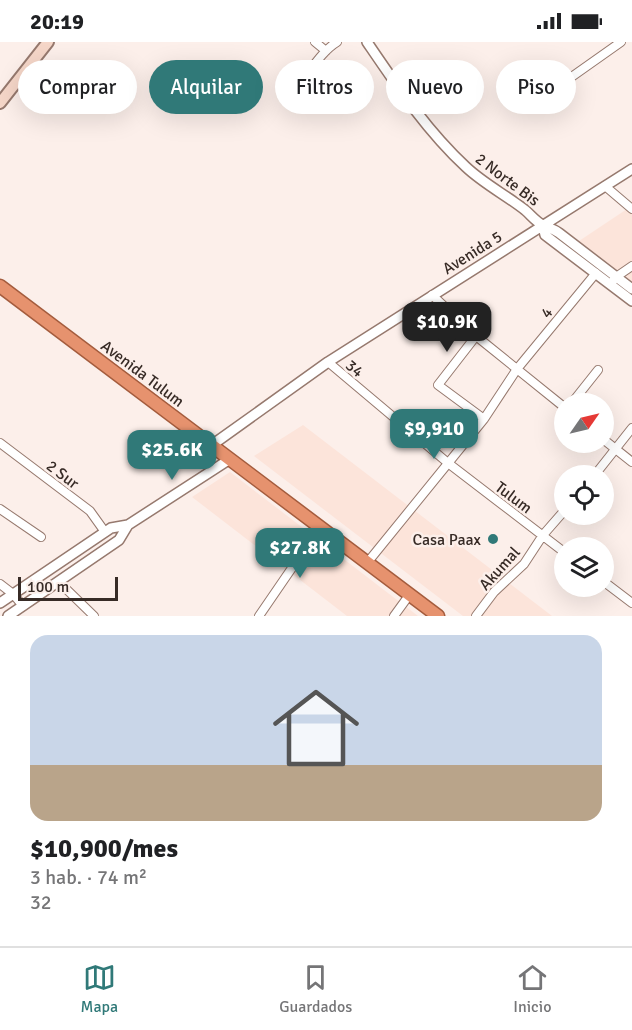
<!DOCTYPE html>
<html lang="es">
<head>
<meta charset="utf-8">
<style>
	:root { --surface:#fff; --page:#f6f6f6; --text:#202124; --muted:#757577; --line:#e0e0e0; --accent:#307978 }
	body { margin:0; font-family:Signika,sans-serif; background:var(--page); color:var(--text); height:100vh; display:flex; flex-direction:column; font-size:22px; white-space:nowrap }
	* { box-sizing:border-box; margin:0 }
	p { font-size:20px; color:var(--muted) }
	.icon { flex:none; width:33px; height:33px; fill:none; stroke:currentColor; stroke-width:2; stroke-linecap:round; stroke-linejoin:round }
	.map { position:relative; height:574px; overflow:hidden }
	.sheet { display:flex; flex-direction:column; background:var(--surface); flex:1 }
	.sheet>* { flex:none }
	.top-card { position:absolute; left:18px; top:18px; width:597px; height:54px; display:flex; gap:12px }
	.needle { width:39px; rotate:56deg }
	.buttons { position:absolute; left:554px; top:351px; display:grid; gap:12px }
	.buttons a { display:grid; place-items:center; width:60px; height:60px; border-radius:50%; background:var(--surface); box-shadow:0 6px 24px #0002; font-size:30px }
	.scale { position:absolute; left:18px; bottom:15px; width:100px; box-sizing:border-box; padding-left:6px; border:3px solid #372b26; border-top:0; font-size:16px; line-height:21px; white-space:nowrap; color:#372b26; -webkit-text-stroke:4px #fcefea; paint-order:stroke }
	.price { position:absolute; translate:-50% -51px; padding:0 14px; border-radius:12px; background:var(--accent); color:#fff; font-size:20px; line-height:39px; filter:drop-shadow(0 2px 3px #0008) }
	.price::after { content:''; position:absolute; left:50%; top:36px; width:18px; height:14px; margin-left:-9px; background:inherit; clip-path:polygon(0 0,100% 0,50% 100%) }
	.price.on { background:#222; color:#fff }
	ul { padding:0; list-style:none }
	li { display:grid; align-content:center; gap:12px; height:318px; padding:0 30px }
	li span { display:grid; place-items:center; height:186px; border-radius:18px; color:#555 }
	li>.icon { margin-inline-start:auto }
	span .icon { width:108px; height:108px; fill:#fffc; stroke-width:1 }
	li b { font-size:26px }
	.pill { padding:0 21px; border-radius:27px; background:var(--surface); box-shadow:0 6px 24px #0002; font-size:21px; line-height:54px }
	.pill.on { background:var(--accent); color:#fff }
	.status { display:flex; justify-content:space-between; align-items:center; height:42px; padding:0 30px; background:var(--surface); direction:ltr }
	.status svg { height:16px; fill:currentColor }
	.tab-bar { display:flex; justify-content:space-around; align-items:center; height:84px; border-top:2px solid var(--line); background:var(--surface); font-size:16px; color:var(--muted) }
	.tab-bar a { display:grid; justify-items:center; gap:3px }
	.tab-bar .on { color:var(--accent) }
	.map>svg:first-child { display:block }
	.built { fill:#fce4da }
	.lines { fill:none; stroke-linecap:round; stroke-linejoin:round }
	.minor-casing { stroke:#96796e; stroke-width:10 }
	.tertiary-casing { stroke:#96796e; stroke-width:12 }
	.secondary-casing { stroke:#96796e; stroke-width:14 }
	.trunk-casing { stroke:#a45c3d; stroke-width:15 }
	.minor { stroke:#fff; stroke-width:8 }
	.tertiary { stroke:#fff; stroke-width:9 }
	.secondary { stroke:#f5d6c8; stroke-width:10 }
	.trunk { stroke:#e6926e; stroke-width:12 }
	.poi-dot { fill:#307978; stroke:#fcefea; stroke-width:2 }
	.labels { text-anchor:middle; stroke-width:5; stroke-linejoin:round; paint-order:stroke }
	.street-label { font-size:16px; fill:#372b26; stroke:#fcefea }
	.poi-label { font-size:16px; fill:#372b26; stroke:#fcefea; text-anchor:end }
</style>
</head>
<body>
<div class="status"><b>20:19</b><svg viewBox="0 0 49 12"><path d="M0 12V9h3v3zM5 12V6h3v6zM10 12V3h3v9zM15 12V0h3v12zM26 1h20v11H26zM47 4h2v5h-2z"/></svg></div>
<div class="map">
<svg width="632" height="574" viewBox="0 0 632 574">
	<rect width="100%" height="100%" fill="#fcefea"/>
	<path class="built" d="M627,167L632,172V240L579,199Z
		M303,383L552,574H463L254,414Z
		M230,430L418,574H347L192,455Z"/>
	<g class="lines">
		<g class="minor-casing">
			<path id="minor" d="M315,0L326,9
				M300,41C311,28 322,9 337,0
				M529,65L621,0
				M605,144L632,167
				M613,239L616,235L632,224
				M432,253L476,294L564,365
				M476,294L438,343L484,377
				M328,320L448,421L564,510
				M571,362L598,328
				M603,397L632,420
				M0,401L90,469L105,490
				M594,434L632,386
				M0,467L41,495
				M367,521L484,377L517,327L596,231
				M603,539L632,561
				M59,540L94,574
				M0,542L13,552L23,564
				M259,574L320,485
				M394,574L410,552
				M476,574L494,550L524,522L543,493L564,469"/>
		</g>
		<g class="tertiary-casing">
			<path id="tertiary" d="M367,0C397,44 427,89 466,125C484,142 506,153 525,168C531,173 536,180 543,183C548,186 554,187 559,191L632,247
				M543,184L545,193L632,259
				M212,403L328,320L632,127
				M0,561L111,486L128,483L230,417
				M8,574L119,498L128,483"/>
		</g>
		<g class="secondary-casing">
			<path id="secondary" d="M0,61L48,0"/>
		</g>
		<g class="trunk-casing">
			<path id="trunk" d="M0,244L438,574"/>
		</g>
		<use href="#minor" class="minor"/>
		<use href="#tertiary" class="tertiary"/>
		<use href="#secondary" class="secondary"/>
		<use href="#trunk" class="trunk"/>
	</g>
	<circle class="poi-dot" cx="493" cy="497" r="6"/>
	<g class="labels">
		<g class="street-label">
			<text transform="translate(508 137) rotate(37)" y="6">2 Norte Bis</text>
			<text transform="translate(472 210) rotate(-32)" y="6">Avenida 5</text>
			<text transform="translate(546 270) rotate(-51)" y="6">4</text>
			<text transform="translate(355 326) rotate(40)" y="6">34</text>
			<text transform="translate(143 331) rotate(37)" y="6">Avenida Tulum</text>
			<text transform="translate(63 432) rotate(37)" y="6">2 Sur</text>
			<text transform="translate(514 455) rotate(37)" y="6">Tulum</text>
			<text transform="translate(499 526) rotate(-48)" y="6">Akumal</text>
		</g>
		<g class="poi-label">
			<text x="481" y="503">Casa Paax</text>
		</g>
	</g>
</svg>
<div class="buttons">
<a><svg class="needle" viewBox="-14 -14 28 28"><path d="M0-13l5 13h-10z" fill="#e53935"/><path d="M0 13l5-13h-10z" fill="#757577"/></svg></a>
<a><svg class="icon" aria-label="locate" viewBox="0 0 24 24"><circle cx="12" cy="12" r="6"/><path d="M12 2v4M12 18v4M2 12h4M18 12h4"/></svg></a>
<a><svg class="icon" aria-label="layers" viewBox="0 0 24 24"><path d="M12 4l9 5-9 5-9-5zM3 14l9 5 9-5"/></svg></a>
</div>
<div class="scale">100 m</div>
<b class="price on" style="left:447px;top:311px">$10.9K</b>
<b class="price" style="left:434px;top:418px">$9,910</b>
<b class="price" style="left:172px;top:439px">$25.6K</b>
<b class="price" style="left:300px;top:537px">$27.8K</b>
<div class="top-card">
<a class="pill">Comprar</a>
<a class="pill on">Alquilar</a>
<a class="pill">Filtros</a>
<a class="pill">Nuevo</a>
<a class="pill">Piso</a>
</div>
</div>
<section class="sheet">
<ul>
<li><span style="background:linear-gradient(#c9d6e8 70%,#b9a48a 0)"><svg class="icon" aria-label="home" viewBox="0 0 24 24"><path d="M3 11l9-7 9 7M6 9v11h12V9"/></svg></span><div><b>$10,900/mes</b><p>3 hab. · 74 m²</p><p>32</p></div></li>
</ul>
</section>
<nav class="tab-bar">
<a class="on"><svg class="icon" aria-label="map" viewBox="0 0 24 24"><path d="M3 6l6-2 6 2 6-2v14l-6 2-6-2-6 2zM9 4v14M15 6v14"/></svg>Mapa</a>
<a><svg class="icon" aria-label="saved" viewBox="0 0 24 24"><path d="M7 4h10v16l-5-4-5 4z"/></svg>Guardados</a>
<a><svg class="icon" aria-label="home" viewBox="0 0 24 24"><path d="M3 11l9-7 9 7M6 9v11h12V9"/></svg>Inicio</a>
</nav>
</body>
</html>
